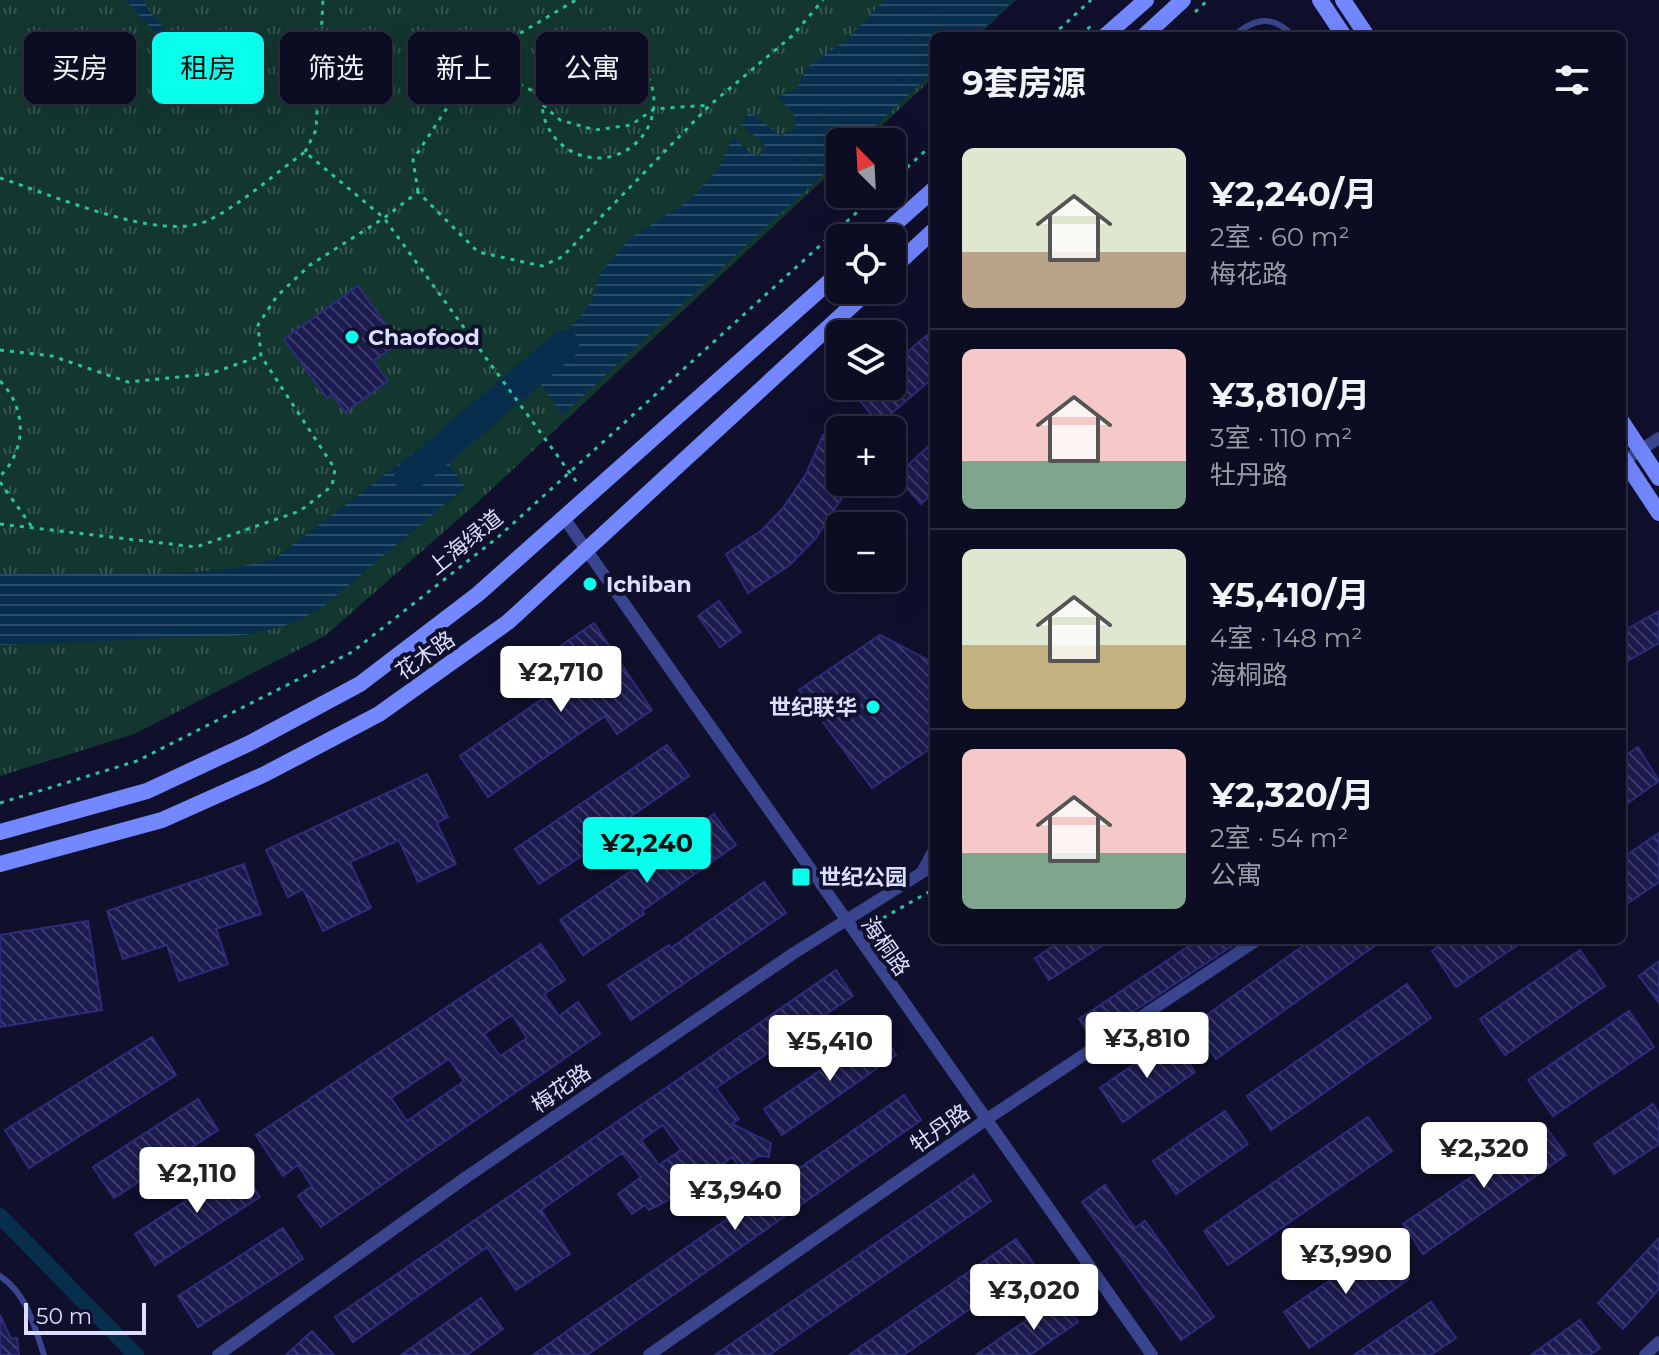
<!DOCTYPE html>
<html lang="zh">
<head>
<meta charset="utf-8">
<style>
	:root { --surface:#0c0c22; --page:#1a1a2f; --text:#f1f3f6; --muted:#9a9ba5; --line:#2c2c40; --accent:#08ffec }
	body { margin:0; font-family:Montserrat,"Noto Sans SC",sans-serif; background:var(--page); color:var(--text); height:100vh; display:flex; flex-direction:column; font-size:30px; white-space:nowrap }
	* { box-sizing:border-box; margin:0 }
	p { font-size:26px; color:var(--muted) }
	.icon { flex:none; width:44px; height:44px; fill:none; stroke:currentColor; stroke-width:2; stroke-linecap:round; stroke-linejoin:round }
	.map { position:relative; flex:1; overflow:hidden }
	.side { position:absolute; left:930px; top:32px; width:696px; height:912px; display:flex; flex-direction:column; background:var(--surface); border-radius:12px; box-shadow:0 8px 32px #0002,0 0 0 2px var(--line) }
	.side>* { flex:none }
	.banner { position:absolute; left:24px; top:32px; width:760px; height:72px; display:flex; gap:16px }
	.needle { width:52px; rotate:336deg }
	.controls { position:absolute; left:826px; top:128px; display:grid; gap:16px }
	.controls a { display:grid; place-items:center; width:80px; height:80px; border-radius:12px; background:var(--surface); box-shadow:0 8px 32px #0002,0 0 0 2px var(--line); font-size:40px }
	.scale { position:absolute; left:24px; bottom:20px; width:122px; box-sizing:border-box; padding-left:8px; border:4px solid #dcdeff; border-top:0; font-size:22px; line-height:28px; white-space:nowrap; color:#dcdeff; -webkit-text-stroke:6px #10102d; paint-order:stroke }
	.price { position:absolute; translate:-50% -68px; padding:0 18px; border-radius:8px; background:#fff; color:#222; font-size:26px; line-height:52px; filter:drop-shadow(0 2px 4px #0008) }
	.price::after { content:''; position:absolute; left:50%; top:48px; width:24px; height:18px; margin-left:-12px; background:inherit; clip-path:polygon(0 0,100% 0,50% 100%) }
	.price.on { background:var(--accent); color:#111 }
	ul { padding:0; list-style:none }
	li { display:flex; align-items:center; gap:24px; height:200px; padding:0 32px }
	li+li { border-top:2px solid var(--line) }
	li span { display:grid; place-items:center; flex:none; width:224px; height:160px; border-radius:12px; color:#555 }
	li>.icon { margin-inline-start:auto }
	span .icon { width:96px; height:96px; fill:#fffc; stroke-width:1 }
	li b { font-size:34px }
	h2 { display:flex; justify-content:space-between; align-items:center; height:96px; padding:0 32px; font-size:34px }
	.pill { padding:0 28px; border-radius:12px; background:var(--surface); box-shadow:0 8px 32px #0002,0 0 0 2px var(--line); font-size:28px; line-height:72px }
	.pill.on { background:var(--accent); color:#111 }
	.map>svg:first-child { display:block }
	.grass { fill:url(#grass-tufts) }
	.water { fill:url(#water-rules) }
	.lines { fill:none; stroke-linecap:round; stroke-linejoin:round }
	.canal { stroke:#082e4d; stroke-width:16 }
	.river { stroke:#082e4d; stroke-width:30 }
	.building { fill:url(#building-back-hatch); stroke:#2d2c7c; stroke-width:2; fill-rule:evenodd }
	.path { stroke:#2ac49f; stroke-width:3; stroke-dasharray:4 6; stroke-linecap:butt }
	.lane { stroke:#39458e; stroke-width:6 }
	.street { stroke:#39458e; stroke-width:12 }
	.secondary { stroke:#7388ff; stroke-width:16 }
	.poi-dot { fill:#08ffec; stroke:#10102d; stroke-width:3 }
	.labels { text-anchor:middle; stroke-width:8; stroke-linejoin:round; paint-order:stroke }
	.poi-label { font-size:22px; font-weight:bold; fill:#dcdeff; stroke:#10102d; text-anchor:start }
	.street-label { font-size:22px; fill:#dcdeff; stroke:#10102d }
</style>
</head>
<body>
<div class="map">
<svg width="1659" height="1355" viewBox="0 0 1659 1355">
	<defs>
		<pattern id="grass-tufts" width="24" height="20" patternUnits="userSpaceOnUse" patternTransform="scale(2)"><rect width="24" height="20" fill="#13372f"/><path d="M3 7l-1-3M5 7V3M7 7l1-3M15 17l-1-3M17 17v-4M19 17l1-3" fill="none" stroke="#35544e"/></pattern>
		<pattern id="water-rules" width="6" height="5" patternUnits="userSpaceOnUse" patternTransform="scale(2)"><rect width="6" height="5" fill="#082e4d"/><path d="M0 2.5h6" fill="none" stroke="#2b4c68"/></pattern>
		<pattern id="building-back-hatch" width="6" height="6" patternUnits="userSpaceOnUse" patternTransform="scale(2)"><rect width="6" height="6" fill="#1c1b4f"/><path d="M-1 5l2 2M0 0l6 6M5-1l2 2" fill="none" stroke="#3c3c69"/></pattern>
	</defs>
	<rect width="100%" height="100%" fill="#10102d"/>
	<path class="grass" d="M0,0H1016L977,36H934V77L864,142H840V164L478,502L325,636L134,734L0,776Z"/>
	<path class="water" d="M125,0H144C157,34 195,47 225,61L211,88L177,92L172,50Z
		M884,0H1014L974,36H934V71L858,142H840V159L562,415L528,365L572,326L591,302L600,273L629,239L691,199L718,169L733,137L750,153L760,156L765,144L740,124L750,112L781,136L795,128L794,115L778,97L797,89L807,67L846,40Z
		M432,439L465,487L325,605L302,619L281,627L246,635L0,645V574C85,571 193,582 274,559Z"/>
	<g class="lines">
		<path class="canal" d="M0,1216L136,1355"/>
		<path class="river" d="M409,477L564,345"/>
	</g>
	<path class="building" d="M358,286L399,343L373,361L388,381L345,412L332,394L327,398L284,339Z
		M927,335L934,343V377L879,424L856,396L868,386H892V365Z
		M823,435L840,439V482H849L843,496L816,538L790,565L748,593L726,554L762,530L783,508L806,474Z
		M934,441V492L921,504L896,476Z
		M719,601L741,632L720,647L698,616Z
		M1659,611V643L1622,664V632Z
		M594,623L652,710L617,734L605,716L488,797L460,756L578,674L559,647Z
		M880,635L934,663V746L872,788L799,690Z
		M667,745L689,776L597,840L600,844L539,884L515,849Z
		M1638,747L1659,781L1622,807V758Z
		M427,774L448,817L437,823L456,864L418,882L399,840L350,862L371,908L323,931L303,889L288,897L266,850Z
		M714,814L736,845L642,911L644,914L583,955L560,920Z
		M1659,833V882L1622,907V858Z
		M244,864L261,914L216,929L228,964L179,981L167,945L123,959L107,911Z
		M764,882L786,913L631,1020L608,985L669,945L671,948Z
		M88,921L102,1010L0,1027V935Z
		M1062,940H1111L1049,980L1035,958Z
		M1198,940H1241L1092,1039L1079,1019Z
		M1311,940H1383L1216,1059L1193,1025Z
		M1447,940H1525L1456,987L1432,951Z
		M541,944L565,980L544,994L559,1016L578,1002L600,1034L321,1227L298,1196L312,1186L298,1165L283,1176L256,1135ZM512,1015L527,1038L500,1056L484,1034ZM449,1059L464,1081L407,1121L391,1098Z
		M1580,950L1605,986L1505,1055L1480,1019Z
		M1659,961V1003L1639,976Z
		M836,970L853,996L716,1088L739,1119L732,1124L771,1143L769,1157L758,1156L746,1165H738L732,1157L675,1202L672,1198L649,1210L645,1205L632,1214L618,1194L641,1177L622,1153L541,1210L570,1254L516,1290L487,1247L353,1342L335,1317ZM663,1125L681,1150L659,1165L641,1140Z
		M1407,984L1431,1018L1271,1130L1247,1096Z
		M1629,1011L1654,1047L1553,1116L1528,1080Z
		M879,1030L896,1055L782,1135L764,1109Z
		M152,1037L176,1075L29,1168L5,1130Z
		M1171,1038L1195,1072L1123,1122L1100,1088Z
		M904,1095L921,1120L669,1298L587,1355H533Z
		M198,1099L218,1130L114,1198L93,1167Z
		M1653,1104L1659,1114V1144L1614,1174L1594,1144Z
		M1225,1111L1248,1144L1176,1194L1153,1161Z
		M1368,1117L1392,1151L1228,1265L1204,1231Z
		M1545,1126L1566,1155L1423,1254L1403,1224Z
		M239,1166L260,1197L155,1265L135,1234Z
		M974,1175L991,1201L869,1286L769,1355H715Z
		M1105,1185L1135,1228L1145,1221L1214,1317L1181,1340L1082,1202Z
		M283,1228L303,1259L198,1327L178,1296Z
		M1659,1238V1289L1623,1329L1598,1303Z
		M1016,1239L1034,1264L911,1350L903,1355H849Z
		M1384,1243L1409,1279L1309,1348L1284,1312Z
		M1060,1297L1078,1322L1030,1355H976Z
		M481,1298L503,1329L467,1355H401Z
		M1431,1302L1456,1338L1431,1355H1354Z
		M0,1315L11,1339L17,1338L19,1355H0Z
		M1580,1320L1600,1348L1590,1355H1531Z
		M312,1331L334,1355H286Z"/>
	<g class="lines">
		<path class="path" d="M1195,12L1208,0
			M1052,36L1091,0
			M1080,36L1093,24
			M542 102a56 56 0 1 1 112 0a56 56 0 1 1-112 0Z
			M484,65L542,96
			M543,105L560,120L595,130L631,125L654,109L710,105
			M305,152L316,130L323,0
			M0,178C51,194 161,244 209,220C242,204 274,174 305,152L384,218L578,484
			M892,181L934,143
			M418,192L413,160L454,97L507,41L576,0
			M884,296L891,290
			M0,350L52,356L128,382L209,374L261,356
			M0,381C27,408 27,450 0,476
			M0,482L32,527
			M0,524L196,547L300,511L332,486L335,469L261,356L258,325L277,296L310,265L384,218L418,192L478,252L542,266L562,257L710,105L792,36L823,0
			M0,803L137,761L352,652L497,538L877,194
			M883,918L934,889"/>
		<path class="lane" d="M1234,36C1255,17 1274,15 1293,36
			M918,873L934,844
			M0,1276C27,1294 34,1325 44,1355"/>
		<path class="street" d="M1622,462L1659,438
			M564,518L1152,1355
			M218,1355L465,1178L794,953L934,865
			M649,1355L984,1121L1257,940
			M1645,1355L1659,1342"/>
		<path class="secondary" d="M1320,0L1344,36
			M1343,0L1367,36
			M1105,36L1146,0
			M1144,36L1183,0
			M879,238L934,189
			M892,269L934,230
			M1622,422L1659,478
			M1622,457L1659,513
			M0,832L147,791L250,743L360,684L478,594L840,272
			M0,864L162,820L265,774L379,714L508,622L869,290"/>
	</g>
	<g class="poi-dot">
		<circle cx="352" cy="337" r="8"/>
		<circle cx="590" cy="584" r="8"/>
		<circle cx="873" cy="707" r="8"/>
		<rect x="791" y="867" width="20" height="20" rx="4"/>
	</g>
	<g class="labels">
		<g class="poi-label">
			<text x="368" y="345">Chaofood</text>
			<text x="606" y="592">Ichiban</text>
			<text x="857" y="715" text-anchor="end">世纪联华</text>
			<text x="819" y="885">世纪公园</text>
		</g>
		<g class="street-label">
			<text transform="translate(465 542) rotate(-39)" y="8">上海绿道</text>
			<text transform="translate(425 655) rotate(-35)" y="8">花木路</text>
			<text transform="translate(886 946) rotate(55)" y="8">海桐路</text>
			<text transform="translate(561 1088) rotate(-35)" y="8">梅花路</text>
			<text transform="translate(940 1128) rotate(-35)" y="8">牡丹路</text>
		</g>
	</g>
</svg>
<div class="controls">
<a><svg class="needle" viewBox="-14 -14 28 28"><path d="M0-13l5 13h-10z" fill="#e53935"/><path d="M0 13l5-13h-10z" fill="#9a9ba5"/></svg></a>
<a><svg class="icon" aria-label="locate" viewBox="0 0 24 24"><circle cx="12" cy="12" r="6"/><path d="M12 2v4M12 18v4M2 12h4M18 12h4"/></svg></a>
<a><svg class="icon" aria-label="layers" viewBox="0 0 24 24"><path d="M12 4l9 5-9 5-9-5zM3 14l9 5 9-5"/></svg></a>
<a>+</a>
<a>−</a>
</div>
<div class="scale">50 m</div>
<b class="price" style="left:561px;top:714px">¥2,710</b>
<b class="price on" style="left:647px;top:885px">¥2,240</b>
<b class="price" style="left:1147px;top:1080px">¥3,810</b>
<b class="price" style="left:830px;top:1083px">¥5,410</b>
<b class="price" style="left:1484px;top:1190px">¥2,320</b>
<b class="price" style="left:197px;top:1215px">¥2,110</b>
<b class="price" style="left:735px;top:1232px">¥3,940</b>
<b class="price" style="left:1346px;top:1296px">¥3,990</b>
<b class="price" style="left:1034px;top:1332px">¥3,020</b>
<div class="banner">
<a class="pill">买房</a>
<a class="pill on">租房</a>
<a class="pill">筛选</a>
<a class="pill">新上</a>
<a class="pill">公寓</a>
</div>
<section class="side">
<h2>9套房源<svg class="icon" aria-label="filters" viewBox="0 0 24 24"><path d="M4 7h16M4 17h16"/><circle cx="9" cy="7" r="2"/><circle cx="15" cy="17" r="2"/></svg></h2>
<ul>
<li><span style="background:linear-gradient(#dfe7d0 65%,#b9a48a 0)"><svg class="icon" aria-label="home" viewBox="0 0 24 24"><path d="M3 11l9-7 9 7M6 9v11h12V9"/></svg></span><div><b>¥2,240/月</b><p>2室 · 60 m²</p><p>梅花路</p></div></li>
<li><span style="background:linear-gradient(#f6c9c9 70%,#7fa58c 0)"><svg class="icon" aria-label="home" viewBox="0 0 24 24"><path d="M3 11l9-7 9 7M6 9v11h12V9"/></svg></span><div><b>¥3,810/月</b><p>3室 · 110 m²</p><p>牡丹路</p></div></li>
<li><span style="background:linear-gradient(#dfe7d0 60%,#c2b280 0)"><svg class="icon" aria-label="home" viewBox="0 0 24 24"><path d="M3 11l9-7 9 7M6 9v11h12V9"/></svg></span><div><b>¥5,410/月</b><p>4室 · 148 m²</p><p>海桐路</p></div></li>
<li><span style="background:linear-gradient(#f6c9c9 65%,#7fa58c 0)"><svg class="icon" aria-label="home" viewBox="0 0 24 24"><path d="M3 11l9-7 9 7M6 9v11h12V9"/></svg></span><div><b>¥2,320/月</b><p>2室 · 54 m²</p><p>公寓</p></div></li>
</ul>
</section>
</div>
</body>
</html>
